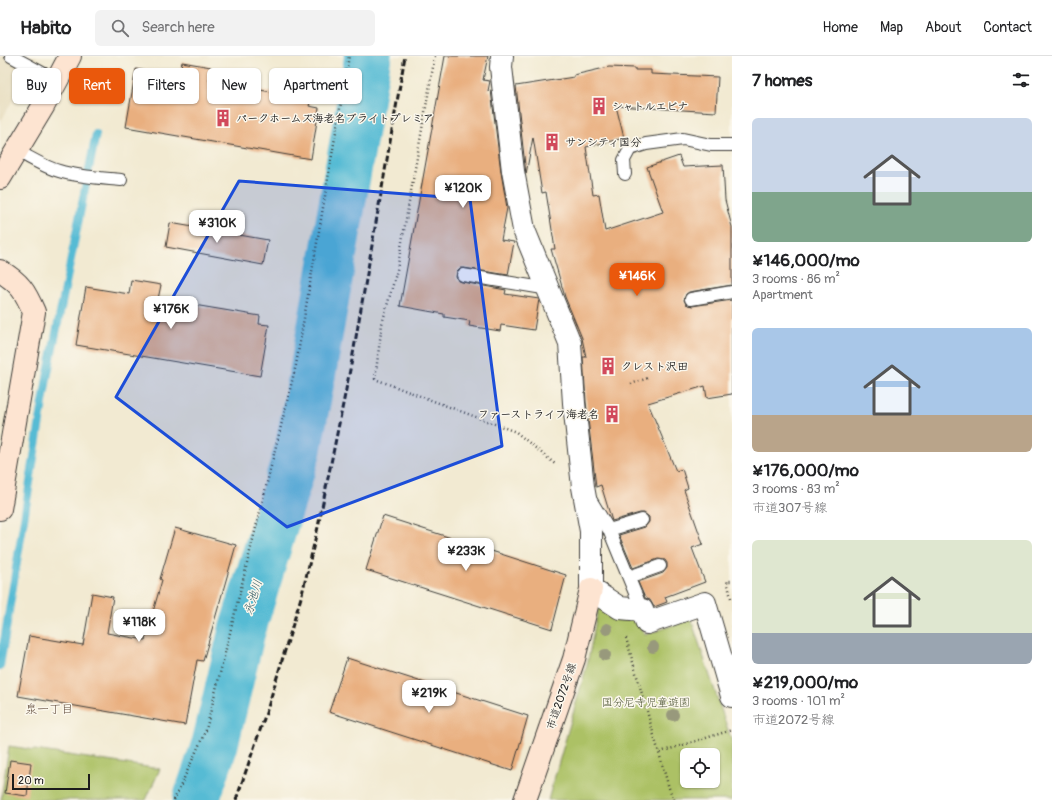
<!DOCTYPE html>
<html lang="en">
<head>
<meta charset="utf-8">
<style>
	:root { --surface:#fff; --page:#f2f2f2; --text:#202124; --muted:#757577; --line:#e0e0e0; --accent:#ea580c }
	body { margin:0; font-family:Pangolin,"Klee One",sans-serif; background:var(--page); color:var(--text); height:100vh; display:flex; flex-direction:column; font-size:15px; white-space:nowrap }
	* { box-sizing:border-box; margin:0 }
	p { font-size:13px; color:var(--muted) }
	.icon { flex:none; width:22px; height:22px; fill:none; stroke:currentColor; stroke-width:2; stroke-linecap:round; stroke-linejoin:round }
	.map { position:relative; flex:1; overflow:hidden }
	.panel { display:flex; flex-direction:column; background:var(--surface); width:320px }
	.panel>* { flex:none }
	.banner { position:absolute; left:12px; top:12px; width:380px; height:36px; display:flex; gap:8px }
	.tools { position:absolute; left:680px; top:692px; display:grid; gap:8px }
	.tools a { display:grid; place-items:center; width:40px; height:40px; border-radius:6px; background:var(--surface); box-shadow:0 1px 3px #0004; font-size:20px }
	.scale { position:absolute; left:12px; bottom:10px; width:78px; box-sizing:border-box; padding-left:4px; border:2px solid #1c1c1c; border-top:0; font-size:11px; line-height:14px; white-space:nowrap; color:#1c1c1c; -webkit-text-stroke:3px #fbf7ec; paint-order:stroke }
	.price { position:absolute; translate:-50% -34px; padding:0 9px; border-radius:8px; background:#fff; color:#222; font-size:13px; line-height:26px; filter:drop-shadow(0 1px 2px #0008) }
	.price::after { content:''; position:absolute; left:50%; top:24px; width:12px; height:9px; margin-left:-6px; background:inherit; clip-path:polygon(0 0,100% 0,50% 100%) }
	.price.on { background:var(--accent); color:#fff }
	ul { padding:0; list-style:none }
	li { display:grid; align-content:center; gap:8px; height:212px; padding:0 20px }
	li span { display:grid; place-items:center; height:124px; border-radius:6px; color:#555 }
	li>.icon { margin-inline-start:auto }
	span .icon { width:72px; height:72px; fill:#fffc; stroke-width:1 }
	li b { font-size:17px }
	h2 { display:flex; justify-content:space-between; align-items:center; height:48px; padding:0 20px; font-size:17px }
	.tag { padding:0 14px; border-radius:6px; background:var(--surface); box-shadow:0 1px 3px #0004; font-size:14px; line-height:36px }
	.tag.on { background:var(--accent); color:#fff }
	header { display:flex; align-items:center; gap:24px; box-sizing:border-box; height:56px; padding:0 20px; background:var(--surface); border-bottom:1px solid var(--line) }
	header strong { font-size:19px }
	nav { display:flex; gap:22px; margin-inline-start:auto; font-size:14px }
	.search { width:280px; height:36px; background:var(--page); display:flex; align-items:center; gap:10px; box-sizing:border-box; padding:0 14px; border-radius:6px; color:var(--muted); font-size:15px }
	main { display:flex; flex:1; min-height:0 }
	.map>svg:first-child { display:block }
	.built { fill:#e5daba }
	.green { fill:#acc165; stroke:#646e40; fill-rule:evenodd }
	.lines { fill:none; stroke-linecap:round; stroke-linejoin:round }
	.stream { stroke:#56bbd4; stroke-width:8 }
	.river { stroke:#56bbd4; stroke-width:47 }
	.building { fill:#e9af7f }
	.lane-casing { stroke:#3c3b37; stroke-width:14 }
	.street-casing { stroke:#3c3b37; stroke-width:24 }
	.secondary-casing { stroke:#3c3b37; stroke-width:24 }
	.path { stroke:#3c3b37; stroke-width:2.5; stroke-dasharray:1 3; stroke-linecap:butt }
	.lane { stroke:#fff; stroke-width:12 }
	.street { stroke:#fff; stroke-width:22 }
	.secondary { stroke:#fde4d1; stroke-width:22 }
	.rail { stroke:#1c1c1c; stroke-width:3; stroke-dasharray:6 3; stroke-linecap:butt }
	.tree { fill:#98997c }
	.marked { fill:#1d4ed8; fill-opacity:0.2; stroke:#1d4ed8; stroke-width:3; stroke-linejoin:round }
	.labels { text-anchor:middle; stroke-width:3; stroke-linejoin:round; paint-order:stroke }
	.poi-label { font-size:11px; font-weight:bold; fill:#1c1c1c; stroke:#fbf7ec; text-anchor:start }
	.street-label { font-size:11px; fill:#1c1c1c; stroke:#fbf7ec }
	.park-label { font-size:11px; fill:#4e5636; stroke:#fbf7ec }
	.water-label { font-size:12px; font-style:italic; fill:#335c66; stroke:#fbf7ec }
	.neighbourhood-label { font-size:12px; fill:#644f3f; stroke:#fbf7ec }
</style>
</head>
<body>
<header>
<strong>Habito</strong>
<div class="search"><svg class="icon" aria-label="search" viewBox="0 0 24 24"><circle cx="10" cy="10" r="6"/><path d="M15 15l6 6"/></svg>Search here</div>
<nav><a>Home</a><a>Map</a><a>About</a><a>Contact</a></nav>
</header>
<main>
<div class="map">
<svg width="732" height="744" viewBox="0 0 732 744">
	<rect width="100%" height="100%" fill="#fbf7ec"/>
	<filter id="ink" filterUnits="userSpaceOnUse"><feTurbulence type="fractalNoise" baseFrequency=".025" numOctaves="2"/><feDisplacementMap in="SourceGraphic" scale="8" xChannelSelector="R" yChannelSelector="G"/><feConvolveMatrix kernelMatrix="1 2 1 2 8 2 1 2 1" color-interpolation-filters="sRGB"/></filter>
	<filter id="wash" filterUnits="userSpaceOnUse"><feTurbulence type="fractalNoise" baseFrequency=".012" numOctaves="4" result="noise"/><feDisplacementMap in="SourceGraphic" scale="16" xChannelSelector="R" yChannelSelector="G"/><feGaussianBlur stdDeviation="0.9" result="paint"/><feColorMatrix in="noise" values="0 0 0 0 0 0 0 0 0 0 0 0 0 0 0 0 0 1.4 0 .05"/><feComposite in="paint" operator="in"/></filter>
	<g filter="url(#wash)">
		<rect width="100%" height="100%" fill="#f2ead2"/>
		<path class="built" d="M0,0H37L0,67Z"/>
		<path class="green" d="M599,548L634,560L645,579L691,563L732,686V744H548L587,609ZM687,699H713V725H687Z
			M9,690L160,713L146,744H1Z"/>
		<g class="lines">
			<path class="stream" d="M0,610L47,322L96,78"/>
			<path class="river" d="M196,744L215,688L242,575L298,393L313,315L368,0"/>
		</g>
		<g id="blocks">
			<path class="building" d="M445,0H488L483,24L490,25L488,35L491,34L501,116L507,152L501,184L514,186L508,219L464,212H460L457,215L456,221L458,225L462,226L506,234L505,238L539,243L534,274L501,269L500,275L469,270L470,265L444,261V258L400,250Z
				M182,6L211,11L209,25L311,43L309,50L319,52L311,103L126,71L136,13L179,21Z
				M609,11L635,12V14H651V18L718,21L716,56L616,50L624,82L586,91L593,139L599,138L605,175L663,156L647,111L679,100L683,111L723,109L725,144L732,171V229L689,236L686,238L684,244L686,248L692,250L732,244V338L707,342L705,330L648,347L676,415L682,413L688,432L684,434L703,488L692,492L705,526L665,541L667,546L654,551L650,544L645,542L638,526L663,517L667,512V507L665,504L658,503L633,512L619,479L645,471L649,466V461L644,457H640L612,465L601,429L596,431L586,346L583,301H586L582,282L565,241L551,193H555L546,136L542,137L533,81L526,118L516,30L574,21V19Z
				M170,167L268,184L263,209L166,191Z
				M131,224L161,229L158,243L260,260L259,268L269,269L260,320L76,289L86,231L129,238Z
				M383,460L566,519L552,573L366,514Z
				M175,472L236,489L203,605L197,604L185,669L18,640L29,580L83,589L92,537L113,541L107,577L145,584L162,524L160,523Z
				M347,602L528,660L512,715L329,656Z
				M10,704L31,707L27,740L5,737Z"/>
		</g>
	</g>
	<g filter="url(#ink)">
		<use href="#blocks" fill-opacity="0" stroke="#3c3b37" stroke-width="1"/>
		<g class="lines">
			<g class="lane-casing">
				<path id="lane" d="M11,0L57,25
					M17,95C31,102 44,111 59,115C79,121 101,122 121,124
					M625,118L624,104L630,93L646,88L683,83L711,89H732
					M463,219L549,233
					M691,243L732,236
					M590,443L609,474L642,554
					M609,474L642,464
					M629,521L660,510"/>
			</g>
			<g class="street-casing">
				<path id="street" d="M502,0L501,11L513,115L524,174L570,287L574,347L583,431L591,475V533L620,552L642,554L647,567L705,547L732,640"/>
			</g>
			<g class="secondary-casing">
				<path id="secondary" d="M0,122L44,49L70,0
					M0,215C20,227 25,235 34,256L0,453
					M525,744L574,603L591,533"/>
			</g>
			<path class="path" d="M435,0L397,214L382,268L375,323L516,376L555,408
				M631,328L648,322
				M731,542L727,525H732
				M626,582L669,732L674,744
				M660,696L732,674
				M174,744L206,674L296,309L349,0"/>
			<use href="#lane" class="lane"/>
			<use href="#street" class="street"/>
			<use href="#secondary" class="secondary"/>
			<path class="rail" d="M236,744L268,651L302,538L318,471L352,304L405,0"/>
		</g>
		<g class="tree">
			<circle cx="607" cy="573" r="6"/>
			<circle cx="653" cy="591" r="6"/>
			<circle cx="605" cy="599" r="6"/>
			<circle cx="673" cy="659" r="6"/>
		</g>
	</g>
	<path class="marked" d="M239,125L470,143L502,390L287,471L116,341Z"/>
	<defs>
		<g id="building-bare" transform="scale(1.38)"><path d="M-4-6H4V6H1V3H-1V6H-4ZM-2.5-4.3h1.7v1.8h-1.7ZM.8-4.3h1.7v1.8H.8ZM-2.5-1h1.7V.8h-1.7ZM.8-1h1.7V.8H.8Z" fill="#d1495b" stroke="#fbf7ec" stroke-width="2.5" paint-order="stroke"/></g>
	</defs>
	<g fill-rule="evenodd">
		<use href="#building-bare" x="599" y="50"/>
		<use href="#building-bare" x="223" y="62"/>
		<use href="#building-bare" x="552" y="86"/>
		<use href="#building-bare" x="608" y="310"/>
		<use href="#building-bare" x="612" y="358"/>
	</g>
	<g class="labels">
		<g class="poi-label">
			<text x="612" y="54">シャトルエビナ</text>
			<text x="236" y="66">パークホームズ海老名ブライトプレミア</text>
			<text x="565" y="90">サンシティ国分</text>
			<text x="621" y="314">クレスト沢田</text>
			<text x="599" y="362" text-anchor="end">ファーストライフ海老名</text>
		</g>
		<g class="street-label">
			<text transform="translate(561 640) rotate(-71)" y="4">市道2072号線</text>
		</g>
		<g class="park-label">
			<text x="646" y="650">国分尼寺児童遊園</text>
		</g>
		<g class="water-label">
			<text transform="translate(253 541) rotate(-73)" y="4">永池川</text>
		</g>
		<g class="neighbourhood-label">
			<text x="49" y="657">泉一丁目</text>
		</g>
	</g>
</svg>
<div class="tools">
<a><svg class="icon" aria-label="locate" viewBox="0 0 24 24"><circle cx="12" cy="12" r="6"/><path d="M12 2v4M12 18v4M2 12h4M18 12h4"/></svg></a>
</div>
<div class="scale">20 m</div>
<b class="price" style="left:463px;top:153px">¥120K</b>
<b class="price" style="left:217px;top:188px">¥310K</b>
<b class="price on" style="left:637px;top:241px">¥146K</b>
<b class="price" style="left:171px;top:274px">¥176K</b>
<b class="price" style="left:466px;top:516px">¥233K</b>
<b class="price" style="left:139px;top:587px">¥118K</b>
<b class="price" style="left:429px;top:658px">¥219K</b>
<div class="banner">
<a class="tag">Buy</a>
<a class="tag on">Rent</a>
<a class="tag">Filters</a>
<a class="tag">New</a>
<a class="tag">Apartment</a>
</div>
</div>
<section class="panel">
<h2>7 homes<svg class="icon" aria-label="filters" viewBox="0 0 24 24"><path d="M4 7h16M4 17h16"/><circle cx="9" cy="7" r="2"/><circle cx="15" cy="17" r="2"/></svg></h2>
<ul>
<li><span style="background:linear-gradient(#c9d6e8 60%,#7fa58c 0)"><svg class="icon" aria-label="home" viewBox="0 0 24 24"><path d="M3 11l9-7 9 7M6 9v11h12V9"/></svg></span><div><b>¥146,000/mo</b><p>3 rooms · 86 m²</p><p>Apartment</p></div></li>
<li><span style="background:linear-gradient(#a9c7e8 70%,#b9a48a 0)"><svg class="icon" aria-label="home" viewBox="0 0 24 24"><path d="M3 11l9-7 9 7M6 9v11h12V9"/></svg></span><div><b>¥176,000/mo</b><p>3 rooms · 83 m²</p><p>市道307号線</p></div></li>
<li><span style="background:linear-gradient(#dfe7d0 75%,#9aa5b1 0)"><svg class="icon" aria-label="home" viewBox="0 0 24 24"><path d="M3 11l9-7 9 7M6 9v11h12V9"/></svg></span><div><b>¥219,000/mo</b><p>3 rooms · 101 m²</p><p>市道2072号線</p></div></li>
</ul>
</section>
</main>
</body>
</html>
